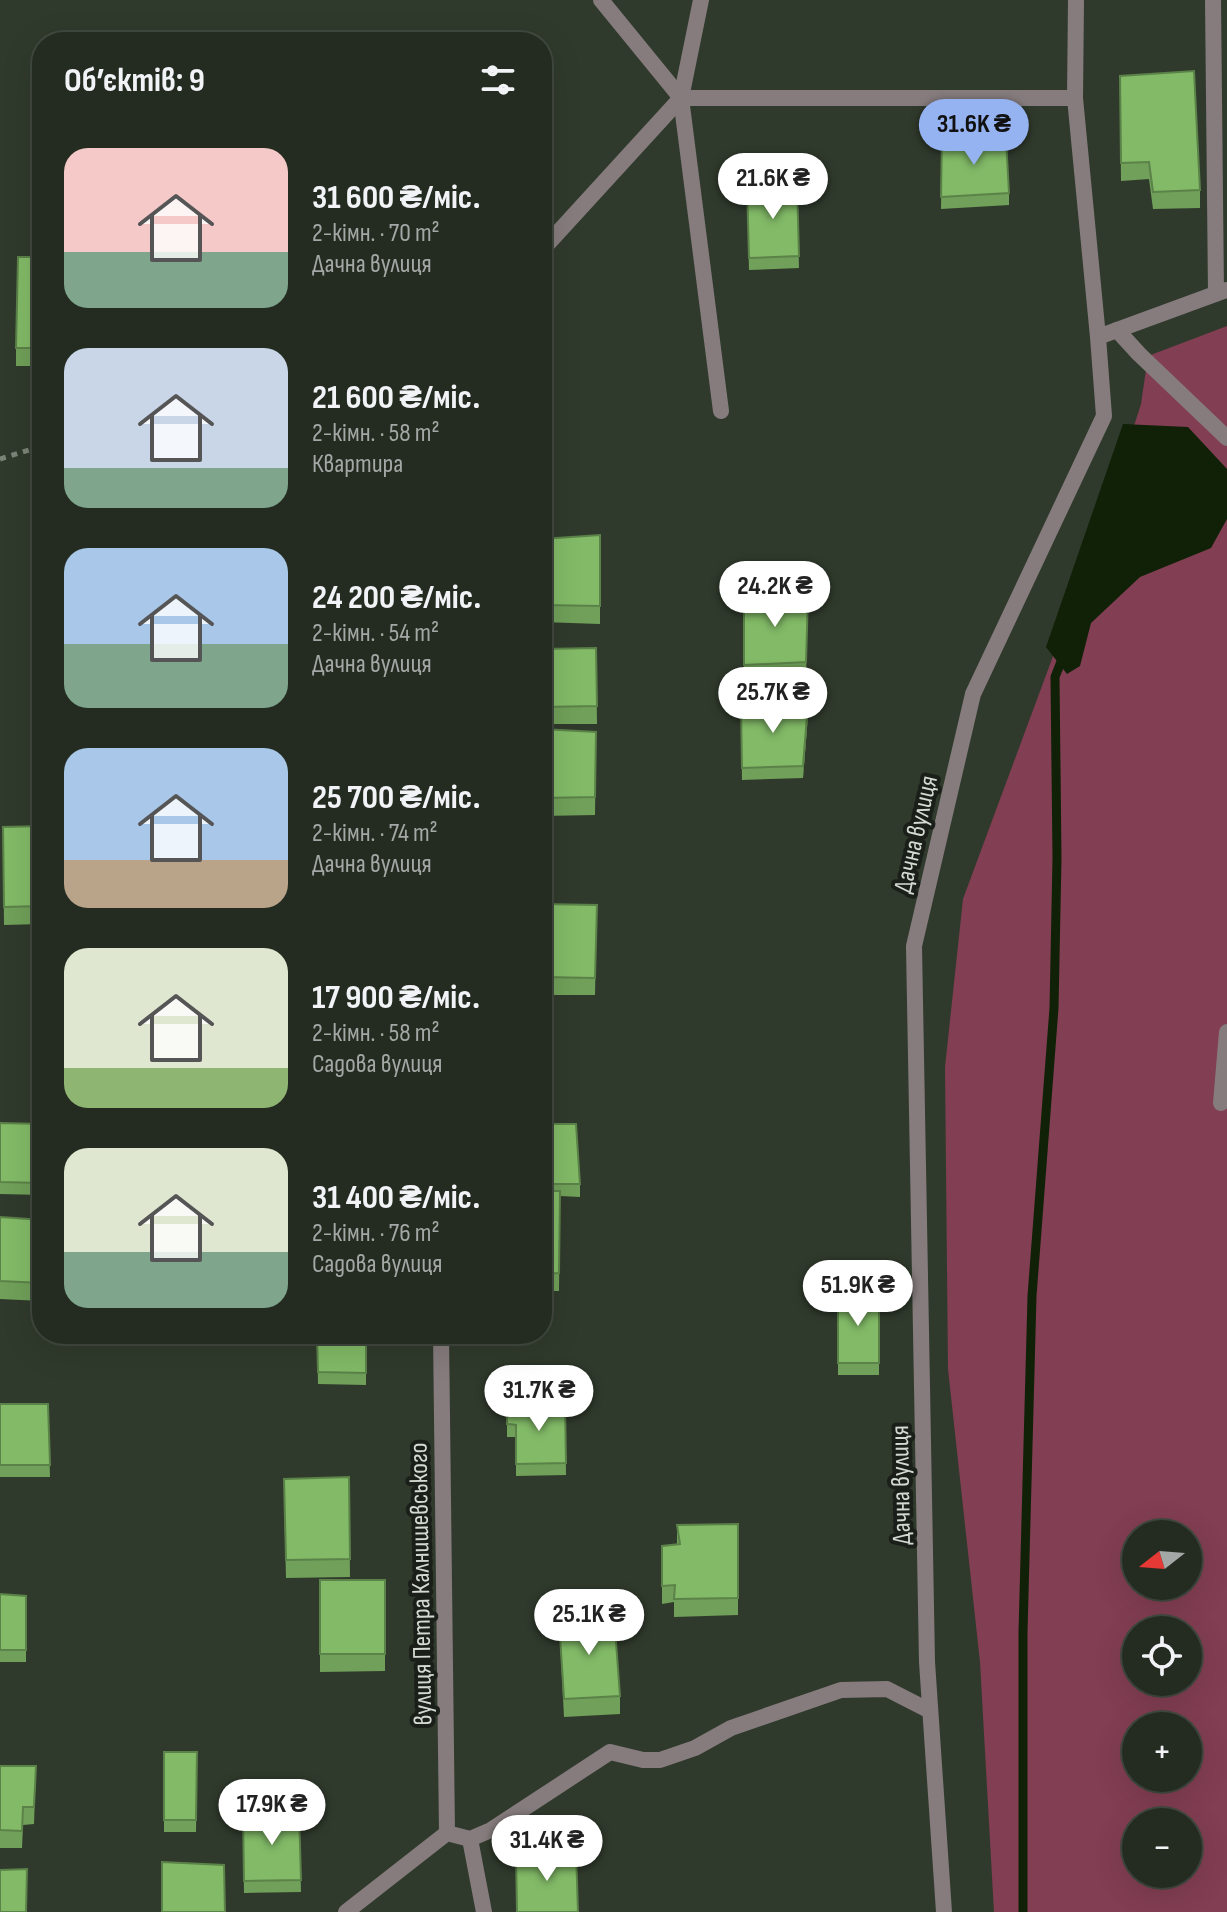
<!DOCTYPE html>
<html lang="uk">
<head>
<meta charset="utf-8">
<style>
	:root { --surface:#242c21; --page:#30382e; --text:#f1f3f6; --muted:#a3a7a5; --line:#41483f; --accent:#95b2f1 }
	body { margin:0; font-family:"Sofia Sans Condensed",sans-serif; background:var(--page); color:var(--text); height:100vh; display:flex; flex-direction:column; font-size:30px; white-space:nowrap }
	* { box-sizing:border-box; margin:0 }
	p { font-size:26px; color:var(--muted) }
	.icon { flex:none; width:44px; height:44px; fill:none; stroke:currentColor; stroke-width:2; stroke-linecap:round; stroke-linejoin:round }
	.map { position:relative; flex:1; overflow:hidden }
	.panel { position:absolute; left:32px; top:32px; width:520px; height:1312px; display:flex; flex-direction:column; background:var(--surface); border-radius:32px; box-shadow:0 8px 32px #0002,0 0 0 2px var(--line) }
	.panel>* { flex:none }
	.needle { width:52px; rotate:253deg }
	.tools { position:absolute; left:1122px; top:1520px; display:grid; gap:16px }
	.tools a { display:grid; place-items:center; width:80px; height:80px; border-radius:50%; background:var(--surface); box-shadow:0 8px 32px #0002,0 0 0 2px var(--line); font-size:40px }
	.price { position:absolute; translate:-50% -68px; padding:0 18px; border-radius:28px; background:#fff; color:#222; font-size:26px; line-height:52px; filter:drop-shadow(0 2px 4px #0008) }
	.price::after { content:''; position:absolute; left:50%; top:48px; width:24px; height:18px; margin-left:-12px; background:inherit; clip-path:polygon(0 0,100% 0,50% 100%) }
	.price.active { background:var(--accent); color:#111 }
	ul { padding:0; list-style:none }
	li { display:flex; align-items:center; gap:24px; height:200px; padding:0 32px }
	li span { display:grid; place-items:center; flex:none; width:224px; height:160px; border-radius:24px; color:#555 }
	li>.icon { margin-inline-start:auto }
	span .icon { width:96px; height:96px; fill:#fffc; stroke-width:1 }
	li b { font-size:34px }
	h2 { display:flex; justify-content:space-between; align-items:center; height:96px; padding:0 32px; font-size:34px }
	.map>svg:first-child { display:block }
	.green { fill:#823e53; fill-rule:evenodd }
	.water { fill:#102107 }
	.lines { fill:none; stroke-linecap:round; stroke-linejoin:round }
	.stream { stroke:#102107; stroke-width:9 }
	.path { stroke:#7c8478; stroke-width:5; stroke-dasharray:6 6; stroke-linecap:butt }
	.lane { stroke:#867c7e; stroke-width:16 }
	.street { stroke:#867c7e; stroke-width:16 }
	.wall { fill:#70a059 }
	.shaded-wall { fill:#5b8248 }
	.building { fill:#82ba67; stroke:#5b8248; stroke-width:2 }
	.labels { text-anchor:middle; stroke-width:8; stroke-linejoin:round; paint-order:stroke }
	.street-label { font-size:26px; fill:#d3dad1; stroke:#1b1f19 }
</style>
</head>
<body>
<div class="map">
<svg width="1227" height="1912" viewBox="0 0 1227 1912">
	<rect width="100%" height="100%" fill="#303a2c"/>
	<path class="green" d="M1227,326V1912H994L980,1662L948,1369L945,1067L963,899L1105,516L1141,404L1148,356ZM1136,1534H1188V1586H1136ZM1136,1630H1188V1682H1136ZM1136,1726H1188V1778H1136ZM1136,1822H1188V1874H1136Z"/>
	<path class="water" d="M1123,424L1188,427L1227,469V519L1211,548L1140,577L1091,623L1080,666L1067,674L1046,647Z"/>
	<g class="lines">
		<path class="stream" d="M1023,1912V1632L1032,1296L1054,1008L1057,858L1055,677L1064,654"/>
		<path class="path" d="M0,459L42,446"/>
		<path class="lane" d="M601,0L681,98
			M681,98H1075
			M681,98L721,411
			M1117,330L1139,354L1227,438
			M1221,1103L1227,1032"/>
		<path class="street" d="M1213,0L1216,294
			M542,250L681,98L701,0
			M1098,337L1226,290
			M441,1334L447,1833
			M447,1833L470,1839L491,1830L610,1752L643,1760H660L695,1748L731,1728L841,1690L887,1689L930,1711
			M470,1839L484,1912
			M346,1912L447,1833
			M944,1912L927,1662L914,946L973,694L1104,416L1098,337L1075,98L1076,0"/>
	</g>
	<path class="wall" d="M1120,76L1200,190V208L1153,209L1149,179L1121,181Z
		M942,138L1009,193V205L941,209Z
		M797,185L799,268L749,270L747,186Z
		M42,257V366H16V348Z
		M600,535V624L542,622V539Z
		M744,594L808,595L806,679L744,683Z
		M596,648L597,724H542V649Z
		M741,704L808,715L803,778L742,780Z
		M542,729L596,732L595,815L542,816Z
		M42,826V924L4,925L3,827Z
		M542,904L597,905L595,995H542Z
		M0,1123L42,1124V1195L0,1194Z
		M542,1124L580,1184V1197L560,1196L559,1291H542Z
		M0,1217L42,1220V1301L0,1299Z
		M838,1294H879V1375H838Z
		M317,1334H366V1385L318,1384Z
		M0,1404H48L50,1477H0Z
		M565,1404L566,1475L516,1476V1437H507V1406Z
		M349,1477L350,1577L286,1578L284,1496Z
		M738,1524V1615L674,1617V1602L662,1604V1546L677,1544V1525Z
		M320,1580H385V1671L320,1672Z
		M0,1594L26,1596V1662H0Z
		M559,1619L620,1696V1714L564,1717Z
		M164,1752H197L196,1832H164Z
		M0,1766H36L34,1824L23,1825L22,1848H0Z
		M243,1812L299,1813L301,1892L244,1893Z"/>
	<path class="shaded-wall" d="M808,703V715L803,778V766Z"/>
	<path class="building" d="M1194,71L1200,190L1153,192L1149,162L1121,163L1120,76Z
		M942,138L1006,139L1009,193L941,197Z
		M797,185L799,256L749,258L747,186Z
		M18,257H42V348H16Z
		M600,535V606L542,605V539Z
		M744,594L808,595L806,662L744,665Z
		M596,648L597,706L542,707V649Z
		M808,703L803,766L742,768L741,704Z
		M542,729L596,732L595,797L542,798Z
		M42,826V906L4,907L3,827Z
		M542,904L597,905L595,978L542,977Z
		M0,1123L42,1124V1183L0,1182Z
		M542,1124H576L580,1184H542Z
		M542,1191H560L559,1273L542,1274Z
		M0,1217L42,1220V1283L0,1281Z
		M838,1294H879V1363H838Z
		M317,1334H366V1373L318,1372Z
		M0,1404H48L50,1465H0Z
		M565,1404L566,1463L516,1464V1425L507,1424V1406Z
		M349,1477L350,1559L286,1560L284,1479Z
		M738,1524V1598L674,1599L675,1585L662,1586V1546L680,1544L677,1525Z
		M320,1580H385V1654H320Z
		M0,1594L26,1596V1650H0Z
		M614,1615L620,1696L564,1699L559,1619Z
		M164,1752H197L196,1820H164Z
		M0,1766H36L34,1807H23L22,1831L0,1830Z
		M243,1812L299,1813L301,1880L244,1881Z
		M576,1852L578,1912H517L516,1856Z
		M162,1862L224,1865L225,1912H162Z
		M27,1869L26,1912H0V1870Z"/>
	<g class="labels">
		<g class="street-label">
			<text transform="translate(915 834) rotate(-77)" y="9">Дачна вулиця</text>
			<text transform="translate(900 1485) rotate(-91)" y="9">Дачна вулиця</text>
			<text transform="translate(420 1584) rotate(-91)" y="9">вулиця Петра Калнишевського</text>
		</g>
	</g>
</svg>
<div class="tools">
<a><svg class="needle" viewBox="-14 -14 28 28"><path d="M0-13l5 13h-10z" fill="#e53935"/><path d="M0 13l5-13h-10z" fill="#a3a7a5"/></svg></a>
<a><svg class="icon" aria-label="locate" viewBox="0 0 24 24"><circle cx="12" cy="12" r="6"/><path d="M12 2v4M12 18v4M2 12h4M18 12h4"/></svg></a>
<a>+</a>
<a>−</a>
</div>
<b class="price active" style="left:974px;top:167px">31.6K ₴</b>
<b class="price" style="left:773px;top:221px">21.6K ₴</b>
<b class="price" style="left:775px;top:629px">24.2K ₴</b>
<b class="price" style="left:773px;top:735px">25.7K ₴</b>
<b class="price" style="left:858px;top:1328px">51.9K ₴</b>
<b class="price" style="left:539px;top:1433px">31.7K ₴</b>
<b class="price" style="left:589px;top:1657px">25.1K ₴</b>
<b class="price" style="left:272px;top:1847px">17.9K ₴</b>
<b class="price" style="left:547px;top:1883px">31.4K ₴</b>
<section class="panel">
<h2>Об’єктів: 9<svg class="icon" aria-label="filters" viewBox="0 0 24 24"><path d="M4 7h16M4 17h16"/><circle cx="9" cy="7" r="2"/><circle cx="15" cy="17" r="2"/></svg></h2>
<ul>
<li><span style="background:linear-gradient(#f6c9c9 65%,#7fa58c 0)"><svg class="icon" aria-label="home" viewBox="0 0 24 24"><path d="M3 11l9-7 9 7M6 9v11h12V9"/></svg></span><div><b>31 600 ₴/міс.</b><p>2-кімн. · 70 m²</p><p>Дачна вулиця</p></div></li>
<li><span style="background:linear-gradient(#c9d6e8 75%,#7fa58c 0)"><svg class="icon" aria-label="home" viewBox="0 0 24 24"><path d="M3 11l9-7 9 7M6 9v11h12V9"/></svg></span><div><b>21 600 ₴/міс.</b><p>2-кімн. · 58 m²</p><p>Квартира</p></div></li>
<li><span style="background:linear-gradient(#a9c7e8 60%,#7fa58c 0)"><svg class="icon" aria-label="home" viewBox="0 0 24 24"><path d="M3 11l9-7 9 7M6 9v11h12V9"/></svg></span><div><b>24 200 ₴/міс.</b><p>2-кімн. · 54 m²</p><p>Дачна вулиця</p></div></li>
<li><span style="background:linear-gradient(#a9c7e8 70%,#b9a48a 0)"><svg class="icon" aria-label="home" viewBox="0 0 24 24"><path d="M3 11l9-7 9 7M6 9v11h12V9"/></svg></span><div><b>25 700 ₴/міс.</b><p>2-кімн. · 74 m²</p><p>Дачна вулиця</p></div></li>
<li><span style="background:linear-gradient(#dfe7d0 75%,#8fb573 0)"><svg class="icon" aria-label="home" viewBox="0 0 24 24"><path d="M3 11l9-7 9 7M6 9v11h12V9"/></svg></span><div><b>17 900 ₴/міс.</b><p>2-кімн. · 58 m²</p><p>Садова вулиця</p></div></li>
<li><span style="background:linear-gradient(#dfe7d0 65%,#7fa58c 0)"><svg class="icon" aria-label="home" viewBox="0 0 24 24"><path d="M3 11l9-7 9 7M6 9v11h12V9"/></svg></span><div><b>31 400 ₴/міс.</b><p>2-кімн. · 76 m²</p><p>Садова вулиця</p></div></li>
</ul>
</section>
</div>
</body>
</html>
